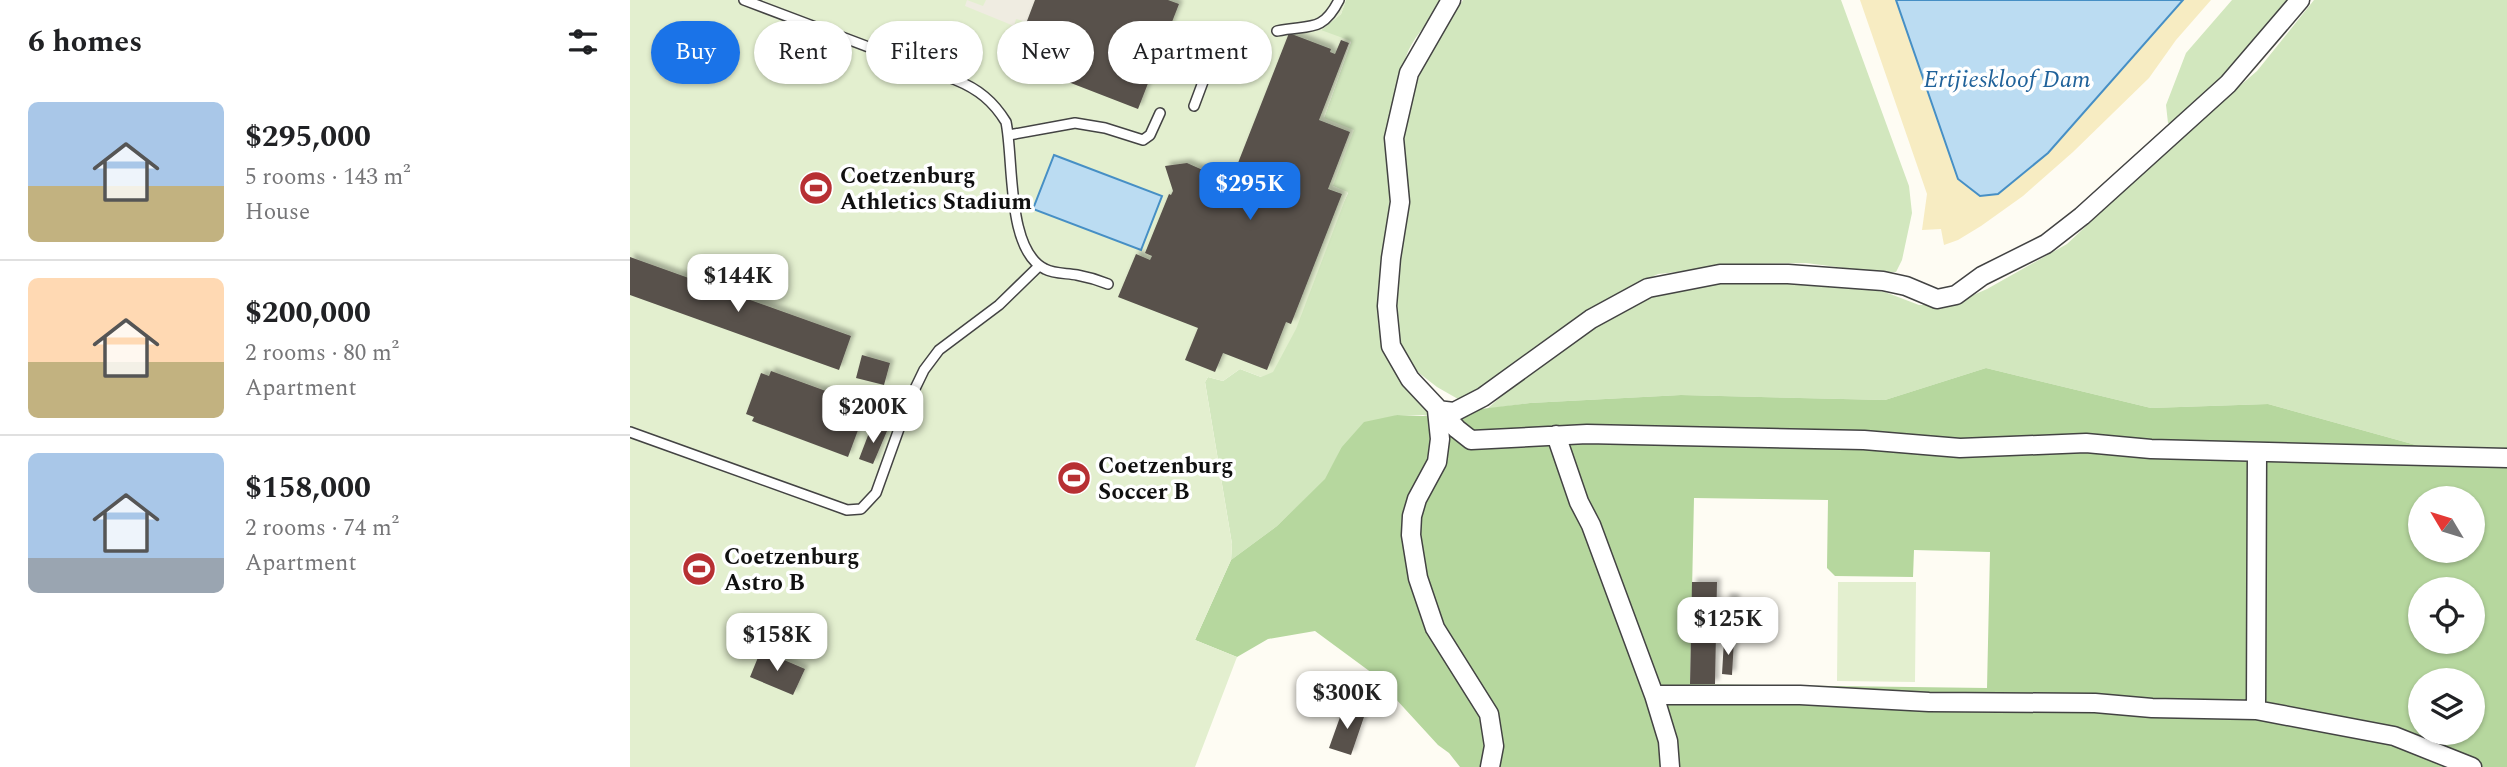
<!DOCTYPE html>
<html lang="en">
<head>
<meta charset="utf-8">
<style>
	:root { --surface:#fff; --page:#f2f2f2; --text:#202124; --muted:#757577; --line:#e0e0e0; --accent:#1a73e8 }
	body { margin:0; font-family:Spectral,serif; background:var(--page); color:var(--text); height:100vh; display:flex; flex-direction:column; font-size:26px; white-space:nowrap }
	* { box-sizing:border-box; margin:0 }
	p { font-size:23px; color:var(--muted) }
	.icon { flex:none; width:38px; height:38px; fill:none; stroke:currentColor; stroke-width:2; stroke-linecap:round; stroke-linejoin:round }
	.map { position:relative; flex:1; overflow:hidden }
	.panel { display:flex; flex-direction:column; background:var(--surface); width:630px }
	.panel>* { flex:none }
	.top-card { position:absolute; left:21px; top:21px; width:665px; height:63px; display:flex; gap:14px }
	.needle { width:46px; rotate:308deg }
	.tools { position:absolute; left:1778px; top:486px; display:grid; gap:14px }
	.tools a { display:grid; place-items:center; width:77px; height:77px; border-radius:50%; background:var(--surface); box-shadow:0 2px 5px #0004; font-size:35px }
	.price { position:absolute; translate:-50% -60px; padding:0 16px; border-radius:14px; background:#fff; color:#222; font-size:23px; line-height:46px; filter:drop-shadow(0 2px 4px #0008) }
	.price::after { content:''; position:absolute; left:50%; top:42px; width:21px; height:16px; margin-left:-10px; background:inherit; clip-path:polygon(0 0,100% 0,50% 100%) }
	.price.on { background:var(--accent); color:#fff }
	ul { padding:0; list-style:none }
	li { display:flex; align-items:center; gap:21px; height:175px; padding:0 28px }
	li+li { border-top:2px solid var(--line) }
	li span { display:grid; place-items:center; flex:none; width:196px; height:140px; border-radius:10px; color:#555 }
	li>.icon { margin-inline-start:auto }
	span .icon { width:84px; height:84px; fill:#fffc; stroke-width:1 }
	li b { font-size:30px }
	h2 { display:flex; justify-content:space-between; align-items:center; height:84px; padding:0 28px; font-size:30px }
	.tag { padding:0 24px; border-radius:32px; background:var(--surface); box-shadow:0 2px 5px #0004; font-size:24px; line-height:63px }
	.tag.on { background:var(--accent); color:#fff }
	main { display:flex; flex:1; min-height:0 }
	.map>svg:first-child { display:block }
	.green { fill:#d2e7be }
	.forest { fill:#b6d79e; fill-rule:evenodd }
	.sand { fill:#f7ecc2 }
	.pitch { fill:#e3efcf }
	.plaza { fill:#efece1 }
	.water { fill:#bbdcf2; stroke:#468fc5; stroke-width:2 }
	.building { fill:#58514c; filter:url(#shadow) }
	.lines { fill:none; stroke-linecap:round; stroke-linejoin:round }
	.lane-casing { stroke:#434343; stroke-width:12 }
	.street-casing { stroke:#434343; stroke-width:21 }
	.lane { stroke:#fff; stroke-width:9 }
	.street { stroke:#fff; stroke-width:18 }
	.labels { text-anchor:middle; stroke-width:7; stroke-linejoin:round; paint-order:stroke }
	.poi-label { font-size:23px; font-weight:bold; fill:#101010; stroke:#fff; text-anchor:start }
	.water-label { font-size:24px; font-style:italic; fill:#20629a; stroke:#fff }
</style>
</head>
<body>
<main>
<section class="panel">
<h2>6 homes<svg class="icon" aria-label="filters" viewBox="0 0 24 24"><path d="M4 7h16M4 17h16"/><circle cx="9" cy="7" r="2"/><circle cx="15" cy="17" r="2"/></svg></h2>
<ul>
<li><span style="background:linear-gradient(#a9c7e8 60%,#c2b280 0)"><svg class="icon" aria-label="home" viewBox="0 0 24 24"><path d="M3 11l9-7 9 7M6 9v11h12V9"/></svg></span><div><b>$295,000</b><p>5 rooms · 143 m²</p><p>House</p></div></li>
<li><span style="background:linear-gradient(#ffd9b3 60%,#c2b280 0)"><svg class="icon" aria-label="home" viewBox="0 0 24 24"><path d="M3 11l9-7 9 7M6 9v11h12V9"/></svg></span><div><b>$200,000</b><p>2 rooms · 80 m²</p><p>Apartment</p></div></li>
<li><span style="background:linear-gradient(#a9c7e8 75%,#9aa5b1 0)"><svg class="icon" aria-label="home" viewBox="0 0 24 24"><path d="M3 11l9-7 9 7M6 9v11h12V9"/></svg></span><div><b>$158,000</b><p>2 rooms · 74 m²</p><p>Apartment</p></div></li>
</ul>
</section>
<div class="map">
<svg width="1877" height="767" viewBox="0 0 1877 767">
	<defs>
		<filter id="shadow"><feDropShadow dx="4" dy="-4" stdDeviation="2" flood-color="#0004"/></filter>
	</defs>
	<rect width="100%" height="100%" fill="#fefcf3"/>
	<path class="green" d="M716,0H815C802,20 784,34 776,57C760,97 770,156 764,200C758,246 739,294 752,342C760,372 780,393 802,415H767L711,448L696,479L647,526L601,560L602,544L575,382L578,377L593,381L610,369L631,377L718,193L703,186L694,118L721,42L690,31L711,14Z
		M833,0H1211L1279,186L1282,213L1272,260L1266,272H1246L1176,263L1123,264L1028,274L994,291L852,391L828,399L807,387L789,373L775,356L767,339L762,310L779,204L771,180V154L781,100L795,59Z
		M1602,0H1659L1605,67L1544,125L1538,123L1536,105L1556,53Z
		M1684,0H1877V447L1811,452L1638,404L1521,408L1356,368L1255,400L1051,395L900,403L857,409L884,385L952,334L1034,288L1077,282L1135,279L1208,285L1255,292L1289,305L1323,304L1357,289L1437,244L1556,132L1627,71Z"/>
	<path class="forest" d="M1356,368L1521,408L1638,404L1811,452L1877,447V767H830L819,753L808,745L742,673L685,631L638,639L607,657L565,640L601,560L647,526L695,479L711,448L734,422L767,415L793,416L900,403L1051,395L1255,400ZM1064,498L1198,500L1197,568L1205,576L1283,577L1284,550L1360,552L1357,688L1060,684ZM1790,499H1843V551H1790ZM1790,590H1843V642H1790ZM1790,681H1843V733H1790Z"/>
	<path class="sand" d="M1230,0H1266L1328,179L1418,153L1553,0H1581L1546,40L1519,78L1443,152L1393,196L1351,226L1328,240L1314,245L1311,229L1292,230L1297,194Z"/>
	<path class="pitch" d="M0,0H716L711,14L691,30L721,41L694,118L724,130L703,186L718,192L666,329L643,372L631,377L610,369L593,381L578,377L575,382L602,544L601,560L565,640L607,657L565,767H0Z
		M1208,582H1286L1285,682L1207,681Z"/>
	<path class="plaza" d="M337,0L353,6L356,0H405L397,22L386,19L384,26L335,6Z"/>
	<path class="water" d="M1266,0H1553L1418,153L1368,194L1350,196L1328,179Z
		M424,155L532,196L511,250L403,209Z"/>
	<path class="building" d="M405,0H538L549,4L508,109L397,66L407,41L399,37L396,44L389,42Z
		M659,33L701,49L700,52L705,54L711,40L719,43L689,120L720,132L698,189L712,194L661,324L656,322L637,370L593,353L585,372L555,360L568,328L488,297L506,254L520,260L522,256L515,253L539,194L541,195L543,191L535,166L557,163L620,191L626,176L606,168Z
		M0,257L221,336L209,370L0,295Z
		M232,355L260,363L254,385L226,378Z
		M141,371L237,406L218,457L122,421L124,417L116,414L131,373L139,376Z
		M242,425L257,431L243,464L229,459Z
		M1062,582H1087L1085,684H1060Z
		M1096,597L1106,598L1103,632H1093Z
		M1115,605L1132,607L1131,620L1114,619Z
		M1094,640H1104L1102,675L1092,674Z
		M131,650L175,669L163,695L120,677Z
		M714,706L735,714L721,755L699,748Z"/>
	<g class="lines">
		<g class="lane-casing">
			<path id="lane" d="M114,0L326,80C348,89 363,101 376,122C384,160 376,250 415,269C424,274 437,273 447,275C458,277 468,280 478,284
				M647,31C678,24 692,34 709,0
				M564,106L592,31
				M379,135L445,123L475,128L513,140L520,135L530,113
				M0,432L217,510L231,509L246,493L279,401L294,370L309,350L369,305L409,266"/>
		</g>
		<g class="street-casing">
			<path id="street" d="M821,0L779,73L764,138L770,202L761,258L757,306L761,346L780,379L827,429L841,440L957,434L1234,440L1330,448L1456,443L1521,449L1877,458
				M807,410L824,412L853,397L961,319L1018,288L1090,274H1158L1253,281L1276,286L1307,299L1326,295L1352,276L1416,244L1452,216L1598,84L1670,0
				M807,410L810,439L807,462L787,499L782,516L781,535L788,578L805,628L859,714L864,746L860,767
				M926,435L949,502L961,525L1024,695L1038,741L1040,767
				M1024,695H1170L1299,702L1465,703L1522,708L1626,710L1764,736L1842,767
				M1626,710L1627,452"/>
		</g>
		<use href="#lane" class="lane"/>
		<use href="#street" class="street"/>
	</g>
	<defs>
		<g id="stadium-disc" transform="scale(1.75)"><circle r="9.5" fill="#b73033" stroke="#fff"/><path d="M0-5a6.5 5 0 1 0 0 10a6.5 5 0 1 0 0-10ZM-3.5-1.8h7v3.6h-7Z" fill="#fff"/></g>
	</defs>
	<g fill-rule="evenodd">
		<use href="#stadium-disc" x="186" y="188"/>
		<use href="#stadium-disc" x="444" y="478"/>
		<use href="#stadium-disc" x="69" y="569"/>
	</g>
	<g class="labels">
		<g class="poi-label">
			<text x="210" y="183">Coetzenburg<tspan x="210" dy="26">Athletics Stadium</tspan></text>
			<text x="468" y="473">Coetzenburg<tspan x="468" dy="26">Soccer B</tspan></text>
			<text x="94" y="564">Coetzenburg<tspan x="94" dy="26">Astro B</tspan></text>
		</g>
		<g class="water-label">
			<text x="1377" y="87">Ertjieskloof Dam</text>
		</g>
	</g>
</svg>
<div class="tools">
<a><svg class="needle" viewBox="-14 -14 28 28"><path d="M0-13l5 13h-10z" fill="#e53935"/><path d="M0 13l5-13h-10z" fill="#757577"/></svg></a>
<a><svg class="icon" aria-label="locate" viewBox="0 0 24 24"><circle cx="12" cy="12" r="6"/><path d="M12 2v4M12 18v4M2 12h4M18 12h4"/></svg></a>
<a><svg class="icon" aria-label="layers" viewBox="0 0 24 24"><path d="M12 4l9 5-9 5-9-5zM3 14l9 5 9-5"/></svg></a>
</div>
<b class="price on" style="left:620px;top:222px">$295K</b>
<b class="price" style="left:108px;top:314px">$144K</b>
<b class="price" style="left:243px;top:445px">$200K</b>
<b class="price" style="left:1098px;top:657px">$125K</b>
<b class="price" style="left:147px;top:673px">$158K</b>
<b class="price" style="left:717px;top:731px">$300K</b>
<div class="top-card">
<a class="tag on">Buy</a>
<a class="tag">Rent</a>
<a class="tag">Filters</a>
<a class="tag">New</a>
<a class="tag">Apartment</a>
</div>
</div>
</main>
</body>
</html>
